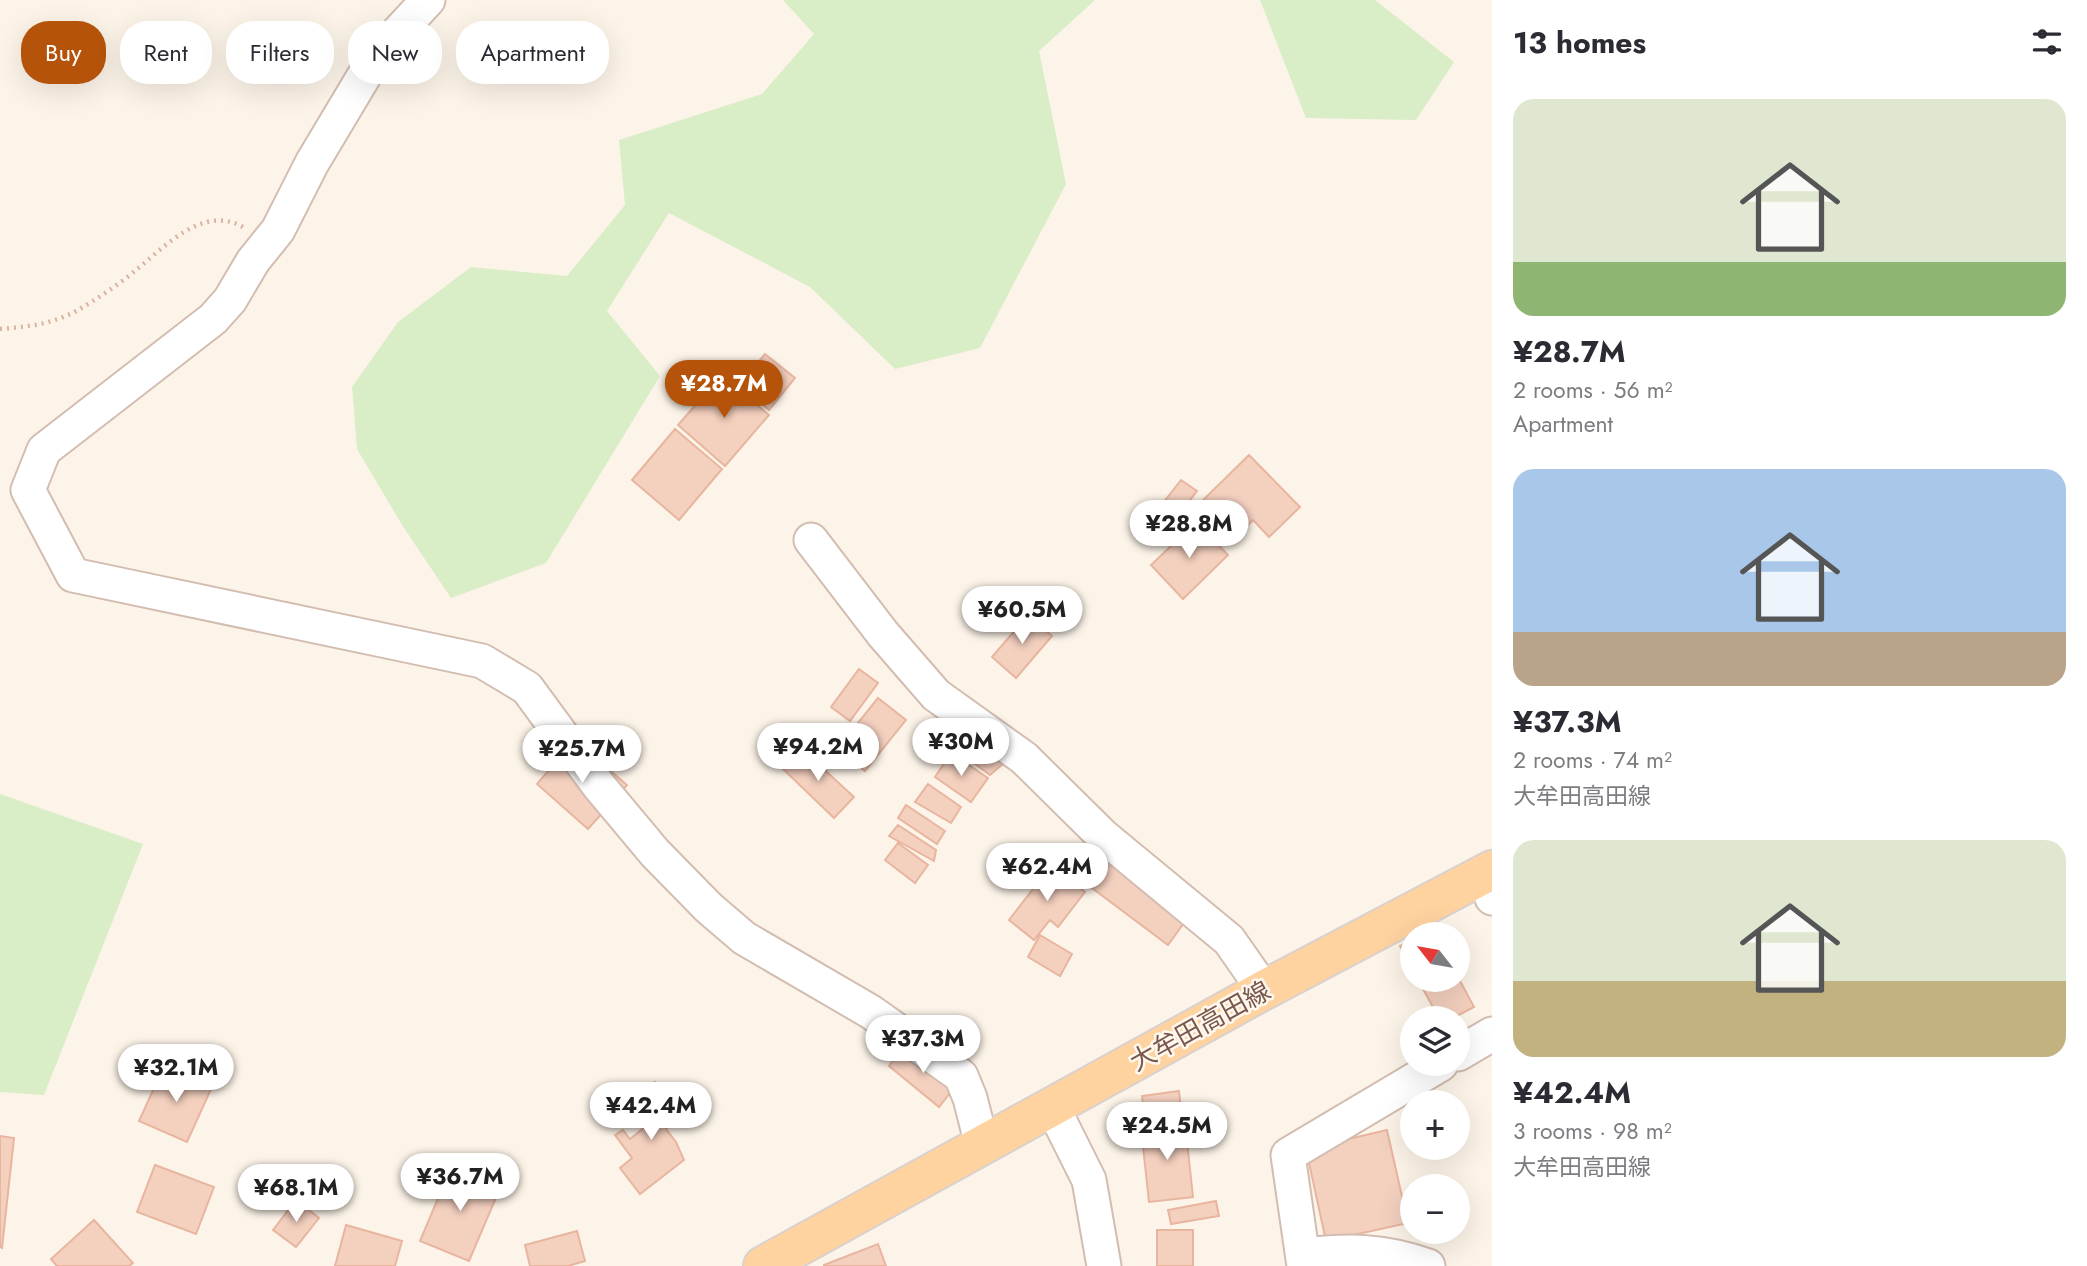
<!DOCTYPE html>
<html lang="en">
<head>
<meta charset="utf-8">
<style>
	:root { --surface:#fff; --page:#f2f2f3; --text:#2b2b33; --muted:#7c7c81; --accent:#b45309 }
	body { margin:0; font-family:Jost,"Noto Sans JP",sans-serif; background:var(--page); color:var(--text); height:100vh; display:flex; flex-direction:column; font-size:26px; white-space:nowrap }
	* { box-sizing:border-box; margin:0 }
	p { font-size:23px; color:var(--muted) }
	.icon { flex:none; width:38px; height:38px; fill:none; stroke:currentColor; stroke-width:2; stroke-linecap:round; stroke-linejoin:round }
	.map { position:relative; flex:1; overflow:hidden }
	.panel { display:flex; flex-direction:column; background:var(--surface); width:595px }
	.panel>* { flex:none }
	.banner { position:absolute; left:21px; top:21px; width:665px; height:63px; display:flex; gap:14px }
	.needle { width:46px; rotate:301deg }
	.tools { position:absolute; left:1400px; top:922px; display:grid; gap:14px }
	.tools a { display:grid; place-items:center; width:70px; height:70px; border-radius:50%; background:var(--surface); box-shadow:0 7px 28px #0002; font-size:35px }
	.price { position:absolute; translate:-50% -60px; padding:0 16px; border-radius:24px; background:#fff; color:#222; font-size:23px; line-height:46px; filter:drop-shadow(0 2px 4px #0008) }
	.price::after { content:''; position:absolute; left:50%; top:42px; width:21px; height:16px; margin-left:-10px; background:inherit; clip-path:polygon(0 0,100% 0,50% 100%) }
	.price.on { background:var(--accent); color:#fff }
	ul { padding:0; list-style:none }
	li { display:grid; align-content:center; gap:14px; height:371px; padding:0 21px }
	li span { display:grid; place-items:center; height:217px; border-radius:21px; color:#555 }
	li>.icon { margin-inline-start:auto }
	span .icon { width:126px; height:126px; fill:#fffc; stroke-width:1 }
	li b { font-size:30px }
	h2 { display:flex; justify-content:space-between; align-items:center; height:84px; padding:0 21px; font-size:30px }
	.chip { padding:0 24px; border-radius:28px; background:var(--surface); box-shadow:0 7px 28px #0002; font-size:24px; line-height:63px }
	.chip.on { background:var(--accent); color:#fff }
	main { display:flex; flex:1; min-height:0 }
	.map>svg:first-child { display:block }
	.green { fill:#d9edc6 }
	.building { fill:#f4d0bf; stroke:#e8b59f; stroke-width:2 }
	.lines { fill:none; stroke-linecap:round; stroke-linejoin:round }
	.minor-casing { stroke:#d3bdb0; stroke-width:37 }
	.major-casing { stroke:#dad0cd; stroke-width:42 }
	.path { stroke:#dab3a1; stroke-width:4.5; stroke-dasharray:2 5; stroke-linecap:butt }
	.minor { stroke:#fff; stroke-width:33 }
	.major { stroke:#fed3a0; stroke-width:38 }
	.labels { text-anchor:middle; stroke-width:5; stroke-linejoin:round; paint-order:stroke }
	.street-label { font-size:26px; fill:#7a584b; stroke:#fff8f0 }
</style>
</head>
<body>
<main>
<div class="map">
<svg width="1492" height="1266" viewBox="0 0 1492 1266">
	<rect width="100%" height="100%" fill="#fdf4e9"/>
	<path class="green" d="M783,0H1095L1039,51L1066,184L980,348L895,369L810,287L669,213L607,311L660,376L546,563L451,598L402,525L357,449L352,387L398,322L471,267L567,276L625,205L619,140L762,94L814,34Z
		M1260,0H1375L1454,62L1416,120L1306,118Z
		M0,794L143,844L44,1095L0,1092Z"/>
	<path class="building" d="M765,354L795,378L769,410L739,385Z
		M722,375L769,415L725,466L678,425Z
		M675,429L722,469L679,520L632,480Z
		M1249,455L1300,507L1269,537L1253,520L1228,544L1194,509Z
		M1181,480L1197,491L1175,520L1159,508Z
		M1196,522L1228,555L1183,599L1151,565Z
		M1028,615L1052,636L1016,678L992,657Z
		M859,669L878,683L850,721L831,707Z
		M878,698L906,720L865,771L837,749Z
		M969,737L1004,763L990,775L959,752Z
		M575,740L627,785L588,829L537,784Z
		M802,749L854,797L834,818L783,769Z
		M951,753L988,778L971,802L935,777Z
		M928,784L961,807L951,823L915,802Z
		M906,805L945,831L937,844L898,818Z
		M898,825L936,850L934,861L889,836Z
		M898,843L928,865L915,883L885,860Z
		M1116,856L1191,913L1168,945L1092,888Z
		M1051,866L1085,892L1058,927L1050,920L1034,940L1009,920Z
		M1040,935L1072,954L1060,976L1028,957Z
		M1412,940V969L1400,946Z
		M1458,977L1474,1007L1453,1018H1439L1418,980H1458Z
		M907,1043L957,1084L939,1107L889,1066Z
		M164,1066L212,1087L187,1142L139,1121Z
		M655,1082L672,1105L667,1115L673,1123L666,1129L676,1142L684,1160L640,1194L620,1168L632,1158L615,1135L623,1130L630,1139L651,1122L633,1099Z
		M1179,1091L1182,1118L1145,1122L1142,1096Z
		M1185,1123L1193,1197L1149,1202L1141,1128Z
		M1387,1130L1408,1223L1326,1241L1306,1149Z
		M0,1136L14,1138L2,1248L0,1247Z
		M155,1165L214,1187L196,1234L137,1212Z
		M452,1165L501,1186L469,1261L420,1241Z
		M296,1200L319,1218L296,1247L273,1230Z
		M1216,1201L1219,1216L1171,1224L1168,1210Z
		M94,1220L133,1263L129,1266H57L51,1259Z
		M346,1225L402,1241L395,1266H335Z
		M1157,1230H1193V1266H1157Z
		M577,1231L585,1261L568,1266H530L525,1245Z
		M878,1244L886,1266H824V1265Z"/>
	<g class="lines">
		<g class="minor-casing">
			<path id="minor" d="M428,0L376,56L312,163L278,230L253,261L230,300L213,319L44,450L28,490L73,575L482,661L527,688L599,786L655,853L709,908L744,938L871,1012L961,1076L970,1098L982,1145
				M811,540L883,634L936,695L1024,758L1103,836L1229,940L1264,990
				M1485,874L1492,898
				M1458,1054L1492,1034
				M1052,1106L1089,1180L1104,1266
				M1304,1255C1350,1250 1384,1250 1428,1266
				M1304,1266L1288,1155L1441,1064"/>
		</g>
		<g class="major-casing">
			<path id="major" d="M763,1266L1264,990L1492,870"/>
		</g>
		<path class="path" d="M0,329C27,327 53,324 78,310C97,299 118,285 136,270C164,248 202,204 243,227"/>
		<use href="#minor" class="minor"/>
		<use href="#major" class="major"/>
	</g>
	<g class="labels">
		<g class="street-label">
			<text transform="translate(1200 1026) rotate(-29)" y="9">大牟田高田線</text>
		</g>
	</g>
</svg>
<div class="tools">
<a><svg class="needle" viewBox="-14 -14 28 28"><path d="M0-13l5 13h-10z" fill="#e53935"/><path d="M0 13l5-13h-10z" fill="#7c7c81"/></svg></a>
<a><svg class="icon" aria-label="layers" viewBox="0 0 24 24"><path d="M12 4l9 5-9 5-9-5zM3 14l9 5 9-5"/></svg></a>
<a>+</a>
<a>−</a>
</div>
<b class="price on" style="left:724px;top:420px">¥28.7M</b>
<b class="price" style="left:1189px;top:560px">¥28.8M</b>
<b class="price" style="left:1022px;top:646px">¥60.5M</b>
<b class="price" style="left:961px;top:778px">¥30M</b>
<b class="price" style="left:818px;top:783px">¥94.2M</b>
<b class="price" style="left:582px;top:785px">¥25.7M</b>
<b class="price" style="left:1047px;top:903px">¥62.4M</b>
<b class="price" style="left:923px;top:1075px">¥37.3M</b>
<b class="price" style="left:176px;top:1104px">¥32.1M</b>
<b class="price" style="left:651px;top:1142px">¥42.4M</b>
<b class="price" style="left:1167px;top:1162px">¥24.5M</b>
<b class="price" style="left:460px;top:1213px">¥36.7M</b>
<b class="price" style="left:296px;top:1224px">¥68.1M</b>
<div class="banner">
<a class="chip on">Buy</a>
<a class="chip">Rent</a>
<a class="chip">Filters</a>
<a class="chip">New</a>
<a class="chip">Apartment</a>
</div>
</div>
<section class="panel">
<h2>13 homes<svg class="icon" aria-label="filters" viewBox="0 0 24 24"><path d="M4 7h16M4 17h16"/><circle cx="9" cy="7" r="2"/><circle cx="15" cy="17" r="2"/></svg></h2>
<ul>
<li><span style="background:linear-gradient(#dfe7d0 75%,#8fb573 0)"><svg class="icon" aria-label="home" viewBox="0 0 24 24"><path d="M3 11l9-7 9 7M6 9v11h12V9"/></svg></span><div><b>¥28.7M</b><p>2 rooms · 56 m²</p><p>Apartment</p></div></li>
<li><span style="background:linear-gradient(#a9c7e8 75%,#b9a48a 0)"><svg class="icon" aria-label="home" viewBox="0 0 24 24"><path d="M3 11l9-7 9 7M6 9v11h12V9"/></svg></span><div><b>¥37.3M</b><p>2 rooms · 74 m²</p><p>大牟田高田線</p></div></li>
<li><span style="background:linear-gradient(#dfe7d0 65%,#c2b280 0)"><svg class="icon" aria-label="home" viewBox="0 0 24 24"><path d="M3 11l9-7 9 7M6 9v11h12V9"/></svg></span><div><b>¥42.4M</b><p>3 rooms · 98 m²</p><p>大牟田高田線</p></div></li>
</ul>
</section>
</main>
</body>
</html>
